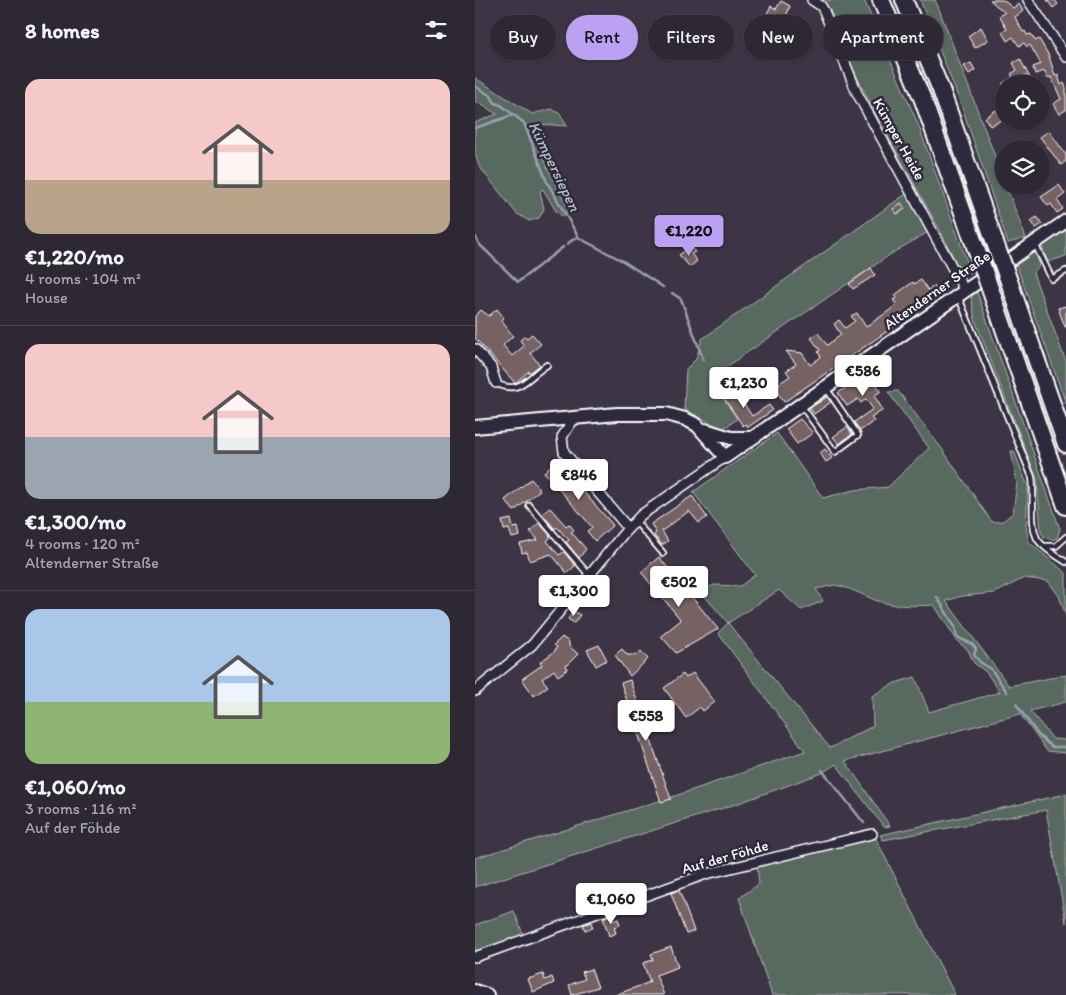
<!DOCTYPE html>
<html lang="en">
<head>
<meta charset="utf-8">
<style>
	:root { --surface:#2e2834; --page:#3a3440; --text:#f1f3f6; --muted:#a7a6ac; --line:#49444f; --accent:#bca0f2 }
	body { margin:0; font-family:Itim,sans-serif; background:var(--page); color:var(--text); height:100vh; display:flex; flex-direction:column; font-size:19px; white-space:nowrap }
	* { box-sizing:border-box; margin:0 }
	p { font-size:16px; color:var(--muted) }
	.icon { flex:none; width:28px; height:28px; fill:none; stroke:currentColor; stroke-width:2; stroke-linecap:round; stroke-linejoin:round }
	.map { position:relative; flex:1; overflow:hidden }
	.sheet { display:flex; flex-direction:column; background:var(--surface); width:475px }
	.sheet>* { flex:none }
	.banner { position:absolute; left:15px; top:15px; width:475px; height:45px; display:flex; gap:10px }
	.controls { position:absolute; left:520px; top:75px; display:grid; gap:10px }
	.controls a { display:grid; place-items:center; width:55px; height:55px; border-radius:50%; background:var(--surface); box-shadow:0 1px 4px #0004,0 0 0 1px var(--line); font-size:25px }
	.price { position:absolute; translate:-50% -42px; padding:0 11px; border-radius:5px; background:#fff; color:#222; font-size:16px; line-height:32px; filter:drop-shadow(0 1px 2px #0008) }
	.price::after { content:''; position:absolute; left:50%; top:30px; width:15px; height:11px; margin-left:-8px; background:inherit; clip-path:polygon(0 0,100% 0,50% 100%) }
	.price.selected { background:var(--accent); color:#111 }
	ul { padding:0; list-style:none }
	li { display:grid; align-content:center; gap:10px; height:265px; padding:0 25px }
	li+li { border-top:1px solid var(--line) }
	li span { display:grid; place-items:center; height:155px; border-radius:15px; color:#555 }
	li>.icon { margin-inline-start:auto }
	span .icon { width:90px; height:90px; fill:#fffc; stroke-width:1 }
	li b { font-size:21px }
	h2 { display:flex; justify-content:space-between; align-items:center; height:60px; padding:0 25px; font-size:21px }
	.chip { padding:0 18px; border-radius:22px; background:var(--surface); box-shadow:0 1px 4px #0004,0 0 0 1px var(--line); font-size:18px; line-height:45px }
	.chip.selected { background:var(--accent); color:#111 }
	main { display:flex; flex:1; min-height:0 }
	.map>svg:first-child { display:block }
	.green { fill:#596960; stroke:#acb4b0; fill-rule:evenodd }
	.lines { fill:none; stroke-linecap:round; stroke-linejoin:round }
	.stream { stroke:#98a1b2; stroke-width:2.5 }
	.building { fill:#776264; stroke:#fff }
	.lane-casing { stroke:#fff; stroke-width:8 }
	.street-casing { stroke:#fff; stroke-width:12 }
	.secondary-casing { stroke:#fff; stroke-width:16 }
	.highway-casing { stroke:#fff; stroke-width:20 }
	.lane { stroke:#2f2a3d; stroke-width:4.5 }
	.street { stroke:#2f2a3d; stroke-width:9 }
	.secondary { stroke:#2f2a3d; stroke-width:12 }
	.highway { stroke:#2f2a3d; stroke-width:16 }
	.highway-bridge-casing { stroke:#fff; stroke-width:20; stroke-linecap:butt }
	.highway-bridge { stroke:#2f2a3d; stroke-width:16 }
	.labels { text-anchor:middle; stroke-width:5; stroke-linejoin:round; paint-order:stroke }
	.street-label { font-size:15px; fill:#fff; stroke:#2f2a3d }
	.water-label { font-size:16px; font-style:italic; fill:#b2b9c5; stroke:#2f2a3d }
</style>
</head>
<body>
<main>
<section class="sheet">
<h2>8 homes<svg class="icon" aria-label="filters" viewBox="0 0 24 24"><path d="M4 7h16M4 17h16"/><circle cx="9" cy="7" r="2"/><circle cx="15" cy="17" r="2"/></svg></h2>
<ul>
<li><span style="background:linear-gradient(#f6c9c9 65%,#b9a48a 0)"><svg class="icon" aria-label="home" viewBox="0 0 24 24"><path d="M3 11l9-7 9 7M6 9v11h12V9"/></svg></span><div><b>€1,220/mo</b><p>4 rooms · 104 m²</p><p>House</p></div></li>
<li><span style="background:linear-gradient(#f6c9c9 60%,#9aa5b1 0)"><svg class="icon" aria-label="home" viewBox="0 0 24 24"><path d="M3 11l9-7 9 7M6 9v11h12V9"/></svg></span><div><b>€1,300/mo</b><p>4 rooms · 120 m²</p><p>Altenderner Straße</p></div></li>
<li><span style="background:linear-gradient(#a9c7e8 60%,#8fb573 0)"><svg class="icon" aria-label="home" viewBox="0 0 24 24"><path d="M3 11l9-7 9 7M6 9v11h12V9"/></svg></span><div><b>€1,060/mo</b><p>3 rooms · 116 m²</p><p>Auf der Föhde</p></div></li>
</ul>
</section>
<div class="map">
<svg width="591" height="995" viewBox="0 0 591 995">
	<rect width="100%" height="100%" fill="#3d3545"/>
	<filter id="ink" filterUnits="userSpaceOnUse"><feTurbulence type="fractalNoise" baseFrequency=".02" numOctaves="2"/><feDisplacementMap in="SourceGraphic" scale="10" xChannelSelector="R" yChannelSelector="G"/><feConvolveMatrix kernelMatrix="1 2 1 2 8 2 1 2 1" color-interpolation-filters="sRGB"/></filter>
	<g filter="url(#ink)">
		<path class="green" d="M344,0H389L443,124L496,273L485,271L465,230L403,119Z
			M445,0H460L464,9L529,180V186H531L551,238L533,243L487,107Z
			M0,78L57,114L77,109L85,114L92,126L62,124C62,155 81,184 95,211L87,216L81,211L68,189L65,191L69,209L64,218L54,221L41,213L4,166L0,153V123L22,114L0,101Z
			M431,194L455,231L419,252L235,378L262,419L248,429L209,409L211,369L221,359L227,339Z
			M591,228V256L573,262L566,244Z
			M559,251L565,265L558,273L591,362V404L541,264Z
			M502,292L585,529L582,538L577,540L569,537L566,532L562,479L500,320L496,297Z
			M423,391L467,449L517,522L528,521L538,513L542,483L536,451H539L553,487L551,527L554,542L591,573V616L584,596L573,581L549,578L520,593L487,596L471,601L534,686L591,675V702L555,711L578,739L591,740V753L572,751L545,714L370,761L415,826L409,827L361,764L347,773L264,803L0,887V858L203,795L330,751L243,633L253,623L225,591L239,585L265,586L280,575L218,492L302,433L348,498L379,490L413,487L454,448L413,392ZM360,585C375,588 386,594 400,600C419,607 439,606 459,605L483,642L493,650L499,663L511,672L525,692L454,712L440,677L420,683L397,696L398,726L355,748L253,623L304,590L326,610L348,601L341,589Z
			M591,794V923L571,810L408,840L405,835Z
			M400,837L480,995H297L264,898L284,884L282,865Z
			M39,911L48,934L0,952V925Z"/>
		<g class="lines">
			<path class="stream" d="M0,86L16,96L20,103L26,105L49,123L72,182L104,238L148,261L188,287
				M0,128L38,115
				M0,236L4,244L43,282L88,247
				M92,244L103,236
				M197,293L206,299L228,359
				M462,597L480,627L482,637L497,644L501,649L499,655L505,662L516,669L532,692
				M541,704L564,736L577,747H591
				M347,770L389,823"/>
		</g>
		<path class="building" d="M515,0H528L538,8L544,4L548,11L540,17L548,32L550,31L552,35L556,34L560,41L564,39L574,56L580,76L583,75L586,85L589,83L591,88V110L584,114L578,104L586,99L576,77L572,78L570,71L560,74L558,67L566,64L555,45L552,47L549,43L544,46L538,37L532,41L527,32L532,29L524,16L530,13Z
			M572,0H580L583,4L578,8Z
			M306,1L315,6L309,22L320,27L315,36L321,39L314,53L276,33L280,24L283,26L288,21L296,6L301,9Z
			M506,27L513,40L500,48L493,36Z
			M545,59L555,78L550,75L545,78L548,84H527L538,77L536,74L542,70L538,63Z
			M496,63L500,70L494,74L489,66Z
			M521,110L527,120L515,126L510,118Z
			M574,131L591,155V161L586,165L565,137Z
			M584,185L590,194L582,200L588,209L582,213L576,204L573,206L566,197Z
			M426,203L430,209L422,214L418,209Z
			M562,217L567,224L561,228L556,221Z
			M215,246L220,252L216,254L222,261L215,267L204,255Z
			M396,268L400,275L378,289L374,284Z
			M446,280L453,290L459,286L465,295L309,402L299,387L315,376L311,371L321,364L311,351L327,353L335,365L346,357L343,352L345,350L336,338L343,333L352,345L366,335L359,324L364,320L370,328L380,321L376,316L382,313L391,327L422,305L418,300L422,298L420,295L438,282L439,284Z
			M591,306V327H590L583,308Z
			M22,309L29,318L26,320L38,336L28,345L37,356L49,346L45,340L50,336L52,338L57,334L66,344L55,353L65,365L55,373L54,371L40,383L0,338V316L6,310L14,316Z
			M391,370L406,391L399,396L408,410L396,418L399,421L385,431L379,422L398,409L391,399L386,403L383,399L372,406L363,393L379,382L377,380Z
			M264,388L273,401L269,404L277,416L294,405L298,410L273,427L271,424L268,426L249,398Z
			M352,397L356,402L339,414L335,408Z
			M325,419L338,433L322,444L311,429Z
			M372,427L377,434L364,444L358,437Z
			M350,449L357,458L351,462L345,453Z
			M81,461L138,525L120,541L112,531L117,527L69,472Z
			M56,479L65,490L39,511L30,500Z
			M217,496L232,517L224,523L214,511L187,531L193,541L187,545L179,535L181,533L176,524Z
			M75,508L91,526L94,524L99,530L96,532L111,549L104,558L91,542L94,540L88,534L82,527L80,529L67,514Z
			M36,519L38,528L43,527L45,536L37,538L34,529L29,530L27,521Z
			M64,523L74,534L75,538L72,541L84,555L89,552L98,563L100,566L92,573L76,554L55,561L52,552L47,553L45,544L63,540L55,531Z
			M184,557L243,629L201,653L186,636L206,620L166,572Z
			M125,579L136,588L126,599L116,590Z
			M83,580L93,588L81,604L75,597L79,591L76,589Z
			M99,611L105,615L99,623L93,619Z
			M87,637L94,642V646L103,654L91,666L93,669L83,676L79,670L67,679L73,686L59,696L47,679L67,665L65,662L79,652L82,647L79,645Z
			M124,645L132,660L121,666L112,650Z
			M147,649L152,655H162L166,651L173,659L155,676L140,655Z
			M218,673L240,702L228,711L225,707L211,718L189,688L208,674L211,678Z
			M155,680L196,799L186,802L146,683Z
			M204,890L219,931L211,934L196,893Z
			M135,915L137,921L143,919L145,925L139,927L141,933L134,936L128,918Z
			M116,922L118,928L110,930L108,925Z
			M196,947L203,967L181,975L189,995H140L175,982L168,963L178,960L176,954Z
			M116,969L123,987L97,995L94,985L110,979L107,972Z
			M68,974L70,980L77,977L79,983L58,992L53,979Z"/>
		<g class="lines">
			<g class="lane-casing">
				<path id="lane" d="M560,244L577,279L591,271
					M484,298L557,477C560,495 554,526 563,540C569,549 582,556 591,562
					M21,383C45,396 52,377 72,365
					M326,405L360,452L383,435L351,388
					M54,505L114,575
					M160,521L188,553
					M570,546H581L591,537"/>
			</g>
			<g class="street-casing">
				<path id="street" d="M337,0L346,6L349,11L382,93L490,291
					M553,0L591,57
					M0,349L16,367L21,383
					M100,417L87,437L89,452L153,528
					M0,691L57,645L149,533L166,515L250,457
					M0,957L231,874L397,834"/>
			</g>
			<g class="secondary-casing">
				<path id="secondary" d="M0,427L142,414H191L210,419L222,425L250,457L591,221
					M230,430L256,438H277
					M0,991L12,995"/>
			</g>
			<g class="highway-casing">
				<path id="highway" d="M406,0L448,100L506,263
					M429,0L466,90L523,251
					M535,284L591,444
					M518,297L591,506"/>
			</g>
			<use href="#lane" class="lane"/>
			<use href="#street" class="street"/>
			<use href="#secondary" class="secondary"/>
			<use href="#highway" class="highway"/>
			<g class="highway-bridge-casing">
				<path id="highway-bridge" d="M523,251L535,284
					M506,263L518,297"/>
			</g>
			<use href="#highway-bridge" class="highway-bridge"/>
		</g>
	</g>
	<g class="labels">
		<g class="street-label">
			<text transform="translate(424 139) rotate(61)" y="5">Kümper Heide</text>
			<text transform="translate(462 290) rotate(-35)" y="5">Altenderner Straße</text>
			<text transform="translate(250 857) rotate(-16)" y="5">Auf der Föhde</text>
		</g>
		<g class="water-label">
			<text transform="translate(80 166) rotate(64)" y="6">Kümpersiepen</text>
		</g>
	</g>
</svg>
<div class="controls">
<a><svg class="icon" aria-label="locate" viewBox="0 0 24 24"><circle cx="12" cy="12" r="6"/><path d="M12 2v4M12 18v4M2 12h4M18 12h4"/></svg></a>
<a><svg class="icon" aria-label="layers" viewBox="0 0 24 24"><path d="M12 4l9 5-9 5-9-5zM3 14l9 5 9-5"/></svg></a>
</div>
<b class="price selected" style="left:214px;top:257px">€1,220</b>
<b class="price" style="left:388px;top:397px">€586</b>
<b class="price" style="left:269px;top:409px">€1,230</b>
<b class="price" style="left:104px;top:501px">€846</b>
<b class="price" style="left:204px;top:608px">€502</b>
<b class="price" style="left:99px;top:617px">€1,300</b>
<b class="price" style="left:171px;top:742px">€558</b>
<b class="price" style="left:136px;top:925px">€1,060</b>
<div class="banner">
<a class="chip">Buy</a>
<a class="chip selected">Rent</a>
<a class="chip">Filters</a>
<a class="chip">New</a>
<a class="chip">Apartment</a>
</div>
</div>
</main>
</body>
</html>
